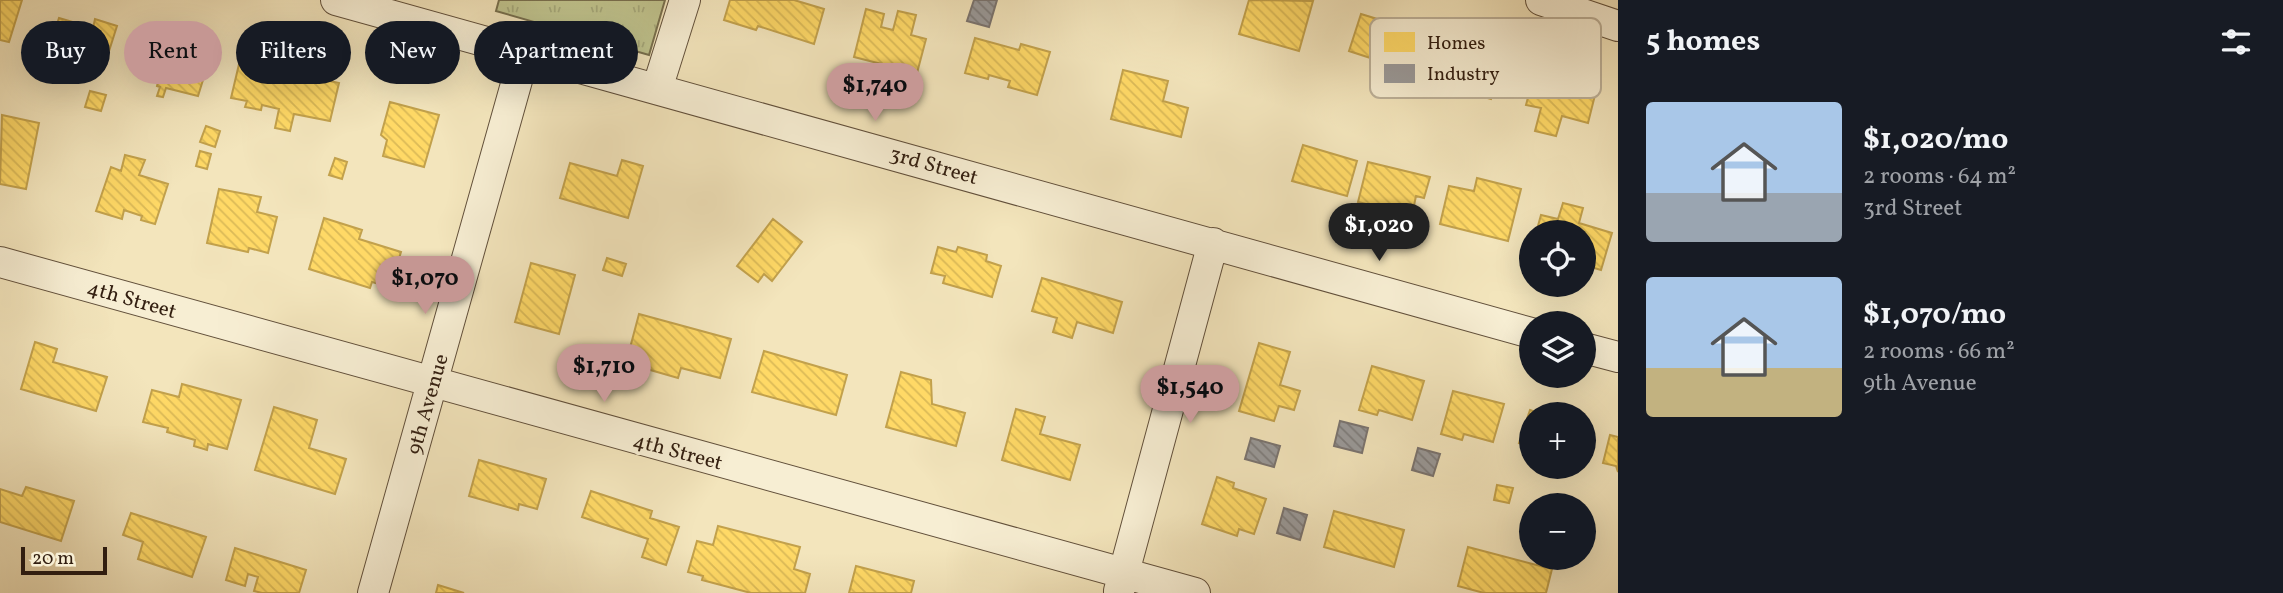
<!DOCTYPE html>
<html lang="en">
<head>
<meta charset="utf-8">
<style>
	:root { --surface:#171b24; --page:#242831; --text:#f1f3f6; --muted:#9ea1a6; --accent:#c59692 }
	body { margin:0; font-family:Vollkorn,serif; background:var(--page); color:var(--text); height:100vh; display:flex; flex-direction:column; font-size:26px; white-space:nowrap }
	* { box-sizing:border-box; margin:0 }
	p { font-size:23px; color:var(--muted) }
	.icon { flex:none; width:38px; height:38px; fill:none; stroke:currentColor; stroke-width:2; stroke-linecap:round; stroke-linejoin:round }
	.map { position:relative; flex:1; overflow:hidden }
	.drawer { display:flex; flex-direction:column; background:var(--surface); width:665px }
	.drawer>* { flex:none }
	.banner { position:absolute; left:21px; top:21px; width:665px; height:63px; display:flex; gap:14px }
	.fabs { position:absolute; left:1519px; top:220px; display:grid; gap:14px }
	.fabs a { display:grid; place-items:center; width:77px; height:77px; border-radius:50%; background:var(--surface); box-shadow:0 7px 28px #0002; font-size:35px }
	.scale { position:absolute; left:21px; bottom:18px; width:86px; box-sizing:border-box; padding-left:7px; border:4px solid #321e10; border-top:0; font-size:19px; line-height:24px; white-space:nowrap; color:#321e10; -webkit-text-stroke:5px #f7eed3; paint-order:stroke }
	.price { position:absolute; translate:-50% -60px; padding:0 16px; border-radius:24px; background:var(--accent); color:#111; font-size:23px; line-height:46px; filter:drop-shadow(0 2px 4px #0008) }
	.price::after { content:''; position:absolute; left:50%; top:42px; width:21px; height:16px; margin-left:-10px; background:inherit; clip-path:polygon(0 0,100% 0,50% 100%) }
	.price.current { background:#222; color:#fff }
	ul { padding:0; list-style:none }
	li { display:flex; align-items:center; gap:21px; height:175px; padding:0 28px }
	li span { display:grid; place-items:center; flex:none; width:196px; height:140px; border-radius:7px; color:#555 }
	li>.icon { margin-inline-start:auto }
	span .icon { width:84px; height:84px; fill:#fffc; stroke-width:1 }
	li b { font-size:30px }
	h2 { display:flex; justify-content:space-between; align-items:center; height:84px; padding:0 28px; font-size:30px }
	.pill { padding:0 24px; border-radius:32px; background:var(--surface); box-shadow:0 7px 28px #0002; font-size:24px; line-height:63px }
	.pill.current { background:var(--accent); color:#111 }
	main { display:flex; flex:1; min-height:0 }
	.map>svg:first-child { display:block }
	.park { fill:url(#park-tufts); stroke:#79704e; stroke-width:2 }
	.homes { fill:url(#homes-back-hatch); stroke:#c2a14c; stroke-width:2 }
	.industry { fill:url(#industry-back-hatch); stroke:#7a7470; stroke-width:2 }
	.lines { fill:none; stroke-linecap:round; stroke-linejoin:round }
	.minor-casing { stroke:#62503b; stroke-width:32 }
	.minor { stroke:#f7eed3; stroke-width:30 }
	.labels { text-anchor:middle; stroke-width:7; stroke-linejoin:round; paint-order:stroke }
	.street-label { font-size:21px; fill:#321e10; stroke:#f7eed3 }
	.key { fill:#f7eed3; stroke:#bcb098; stroke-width:2 }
	.key-label { font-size:19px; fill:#321e10 }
</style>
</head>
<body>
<main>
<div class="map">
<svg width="1618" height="593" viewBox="0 0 1618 593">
	<defs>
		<pattern id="park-tufts" width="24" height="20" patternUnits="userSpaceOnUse" patternTransform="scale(1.75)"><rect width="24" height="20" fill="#c0c38d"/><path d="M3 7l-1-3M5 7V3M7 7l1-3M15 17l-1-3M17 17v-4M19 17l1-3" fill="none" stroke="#a5a779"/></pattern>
		<pattern id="homes-back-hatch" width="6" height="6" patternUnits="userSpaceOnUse" patternTransform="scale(1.75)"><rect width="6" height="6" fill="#ffd966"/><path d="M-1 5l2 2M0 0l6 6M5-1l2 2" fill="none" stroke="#dbba57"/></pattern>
		<pattern id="industry-back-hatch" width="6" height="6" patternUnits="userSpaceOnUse" patternTransform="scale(1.75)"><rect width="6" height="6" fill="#999"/><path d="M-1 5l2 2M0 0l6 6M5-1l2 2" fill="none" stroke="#7d7c7b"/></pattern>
	</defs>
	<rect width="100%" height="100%" fill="#f3e5bc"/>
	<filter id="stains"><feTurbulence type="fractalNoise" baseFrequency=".00286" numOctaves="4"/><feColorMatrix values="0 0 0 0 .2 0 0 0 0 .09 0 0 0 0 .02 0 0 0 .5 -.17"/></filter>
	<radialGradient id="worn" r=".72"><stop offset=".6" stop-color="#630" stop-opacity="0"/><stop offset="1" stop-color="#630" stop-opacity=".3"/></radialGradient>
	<path class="park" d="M499,0H665L649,55L496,11Z"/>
	<path class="homes" d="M0,0H22L9,42L0,40Z
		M730,0H794L824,9L814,44L758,26L756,30L724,20Z
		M1249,0L1313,1L1299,51L1239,34Z
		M866,9L884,14L881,27L893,30L898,11L916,15L911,35L926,39L917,73L854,57Z
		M1361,14L1410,29L1398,67L1349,51Z
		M59,18L93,28L95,19L117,26L103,70L63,58L65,49L50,45Z
		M975,38L1019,50L1021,44L1050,52L1037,95L1008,87L1010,81L989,75L988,79L965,73Z
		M152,45L186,56L189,45L212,51L198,96L166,88L163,97L157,96L160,87L157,86L159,78L144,74Z
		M1438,48L1472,58L1475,48L1507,57L1503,73L1498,72L1491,99L1442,85L1444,78L1430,75Z
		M240,60L296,73L297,67L317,71L316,78L339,83L330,121L294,114L290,131L275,128L279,109L262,105L261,110L245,107L247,101L231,98Z
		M1123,70L1168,81L1163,101L1188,108L1181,137L1111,119Z
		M1535,71L1597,87L1588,123L1562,116L1556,136L1535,131L1541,108L1526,105Z
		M90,91L106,95L101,111L85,107Z
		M390,102L439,115L424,167L383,156L387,140L381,135Z
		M2,115L39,123L26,189L0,184Z
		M206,126L220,131L215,147L200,142Z
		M1303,145L1357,161L1347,196L1292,181Z
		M200,151L211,154L207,169L196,166Z
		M125,155L145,160L139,175L168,184L155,224L141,220L142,216L124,210L122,219L96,211L111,167L121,171Z
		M335,158L347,162L342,179L329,175Z
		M622,160L643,166L628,218L560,198L570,163L617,176Z
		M1368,162L1430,177L1424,198L1416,196L1412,215L1358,202Z
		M1477,178L1521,189L1508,241L1440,224L1449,186L1474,191Z
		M219,189L261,197L257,212L277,217L268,253L249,248L248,252L207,243Z
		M1563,203L1583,208L1579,223L1612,233L1601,270L1584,265V233H1536L1541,215L1558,219Z
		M324,218L362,230L359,239L401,252L390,287L372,282L370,288L309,269Z
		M773,219L802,242L772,281L764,274L758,282L737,266Z
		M938,247L956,252L958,247L987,255L986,261L1001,266L992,297L943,283L945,276L931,273Z
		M607,258L626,264L622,276L603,270Z
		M531,263L575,275L559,334L515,322Z
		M1042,278L1122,302L1113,333L1077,322L1072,338L1053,332L1057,318L1032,311Z
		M639,314L731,339L720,378L681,368L678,378L626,363Z
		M35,342L57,349L53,362L107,377L96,411L21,389Z
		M1259,343L1290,352L1280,385L1300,391L1294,410L1279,406L1274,421L1239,411Z
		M764,351L847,375L836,415L752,392Z
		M1372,366L1424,381L1412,420L1379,410L1377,415L1359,410Z
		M901,372L931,380L932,404L965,413L956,446L886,427Z
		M182,384L241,400L227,449L208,444L207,450L194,446L195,440L167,432L168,428L143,422L152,390L179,397Z
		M1453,391L1504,404L1493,442L1464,434L1462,440L1441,434Z
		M274,407L317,420L309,448L346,459L335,494L255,470Z
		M1016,409L1045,417L1040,434L1080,445L1070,480L1002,460Z
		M1530,410L1543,415H1531V447L1519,443Z
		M1610,435L1618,437V472L1616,466L1603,463Z
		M479,460L546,479L537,509L519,504L518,510L469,496Z
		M1217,477L1234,483L1233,488L1266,499L1254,534L1239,529L1237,536L1202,524Z
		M1497,485L1513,488L1509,503L1494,500Z
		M26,487L74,501L61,541L0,522V489L22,496Z
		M591,491L652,511L650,518L679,527L666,565L642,557L648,539L582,517Z
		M1334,511L1404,530L1394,567L1324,547Z
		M131,513L206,537L192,577L138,559L143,542L123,535Z
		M718,526L800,547L794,569L810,574L805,593H751L702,580L703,576L688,572L697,541L713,545Z
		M1468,547L1552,569L1546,593H1484L1458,586Z
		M235,548L306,570L299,593H262L254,591L258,577L248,574L245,586L226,580Z
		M856,566L914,581L911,593H849Z
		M438,585L464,593H436Z"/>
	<path class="industry" d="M974,0H997L989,27L967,21Z
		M1340,421L1368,428L1362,453L1334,446Z
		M1251,438L1280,446L1274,467L1245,459Z
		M1418,448L1440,454L1433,476L1412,470Z
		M1284,508L1307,515L1300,540L1277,533Z"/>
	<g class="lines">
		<g class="minor-casing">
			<path id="minor" d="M336,0L1531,333
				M1541,0L1618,26
				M657,89L685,0
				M0,262L1195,593
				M1584,348L1618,357
				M1119,591L1213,243
				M373,593L525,52"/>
		</g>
		<use href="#minor" class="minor"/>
	</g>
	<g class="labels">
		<g class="street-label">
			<text transform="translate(934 165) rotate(16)" y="7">3rd Street</text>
			<text transform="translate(132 299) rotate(16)" y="7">4th Street</text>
			<text transform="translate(427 404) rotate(-74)" y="7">9th Avenue</text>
			<text transform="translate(678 451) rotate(15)" y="7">4th Street</text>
		</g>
	</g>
	<rect x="1370" y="18" width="231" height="80" rx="10" class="key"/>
	<rect x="1384" y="32" width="31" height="20" fill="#ffd966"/>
	<rect x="1384" y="64" width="31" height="19" fill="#999"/>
	<g class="key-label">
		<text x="1427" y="49">Homes</text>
		<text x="1427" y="80">Industry</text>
	</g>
	<rect width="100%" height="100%" filter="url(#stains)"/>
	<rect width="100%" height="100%" fill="url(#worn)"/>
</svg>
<div class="fabs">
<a><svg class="icon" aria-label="locate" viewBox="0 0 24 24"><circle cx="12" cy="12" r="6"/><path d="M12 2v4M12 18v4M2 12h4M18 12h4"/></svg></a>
<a><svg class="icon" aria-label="layers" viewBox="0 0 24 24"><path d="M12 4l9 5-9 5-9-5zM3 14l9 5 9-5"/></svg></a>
<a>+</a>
<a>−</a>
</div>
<div class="scale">20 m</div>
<b class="price" style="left:875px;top:123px">$1,740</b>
<b class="price current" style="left:1379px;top:263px">$1,020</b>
<b class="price" style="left:425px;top:316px">$1,070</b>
<b class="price" style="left:604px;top:404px">$1,710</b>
<b class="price" style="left:1190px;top:425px">$1,540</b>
<div class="banner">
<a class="pill">Buy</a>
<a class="pill current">Rent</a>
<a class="pill">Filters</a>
<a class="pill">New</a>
<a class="pill">Apartment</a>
</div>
</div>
<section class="drawer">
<h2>5 homes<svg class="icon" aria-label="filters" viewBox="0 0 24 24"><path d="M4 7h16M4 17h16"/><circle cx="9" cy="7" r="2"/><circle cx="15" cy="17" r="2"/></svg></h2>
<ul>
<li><span style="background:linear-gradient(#a9c7e8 65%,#9aa5b1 0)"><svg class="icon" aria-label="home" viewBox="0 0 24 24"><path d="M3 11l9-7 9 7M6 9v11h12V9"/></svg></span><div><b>$1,020/mo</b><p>2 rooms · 64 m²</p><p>3rd Street</p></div></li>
<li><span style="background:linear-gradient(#a9c7e8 65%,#c2b280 0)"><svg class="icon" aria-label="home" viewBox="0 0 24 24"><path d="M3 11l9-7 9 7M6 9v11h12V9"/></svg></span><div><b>$1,070/mo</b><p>2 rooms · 66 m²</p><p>9th Avenue</p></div></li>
</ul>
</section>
</main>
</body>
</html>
